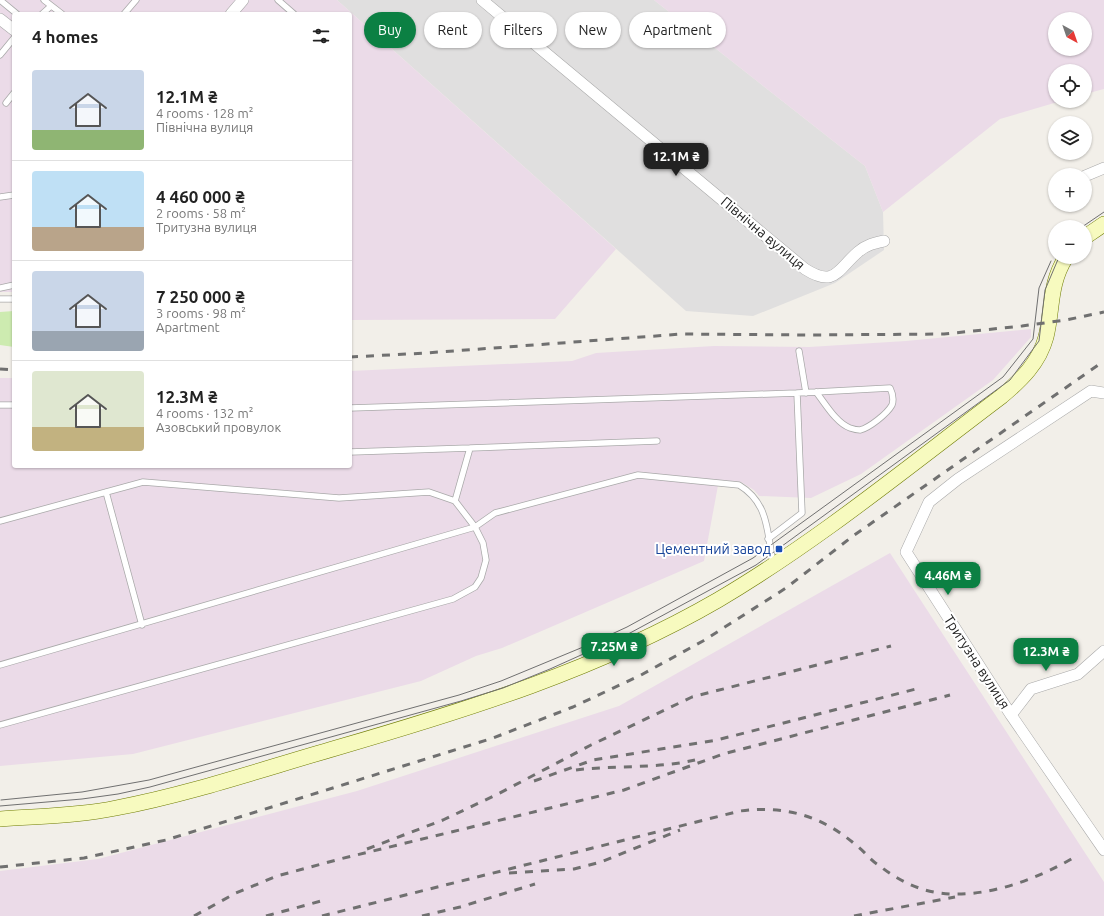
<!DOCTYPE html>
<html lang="en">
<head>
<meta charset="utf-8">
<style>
	:root { --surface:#fff; --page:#f2f2f2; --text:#222; --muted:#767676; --line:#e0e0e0; --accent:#0b8043 }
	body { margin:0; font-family:Ubuntu,sans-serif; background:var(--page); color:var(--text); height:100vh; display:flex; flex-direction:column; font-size:15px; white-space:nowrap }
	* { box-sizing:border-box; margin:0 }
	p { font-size:13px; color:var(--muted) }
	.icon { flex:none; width:22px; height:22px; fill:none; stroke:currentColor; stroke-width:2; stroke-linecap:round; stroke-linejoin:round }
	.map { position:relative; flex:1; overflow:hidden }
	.side { position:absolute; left:12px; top:12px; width:340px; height:456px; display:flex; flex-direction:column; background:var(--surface); border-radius:4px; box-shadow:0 1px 3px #0004 }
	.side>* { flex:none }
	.hud { position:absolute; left:364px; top:12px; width:380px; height:36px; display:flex; gap:8px }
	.needle { width:26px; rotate:140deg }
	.tools { position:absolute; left:1048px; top:12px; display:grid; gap:8px }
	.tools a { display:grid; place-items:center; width:44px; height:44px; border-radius:50%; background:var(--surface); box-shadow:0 1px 3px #0004; font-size:20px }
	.price { position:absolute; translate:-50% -34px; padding:0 9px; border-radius:8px; background:var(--accent); color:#fff; font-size:13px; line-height:26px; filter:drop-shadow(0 1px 2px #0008) }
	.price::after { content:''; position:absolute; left:50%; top:24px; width:12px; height:9px; margin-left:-6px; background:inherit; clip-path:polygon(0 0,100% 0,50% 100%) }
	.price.active { background:#222; color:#fff }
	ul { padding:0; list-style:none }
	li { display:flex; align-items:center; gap:12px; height:100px; padding:0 20px }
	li+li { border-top:1px solid var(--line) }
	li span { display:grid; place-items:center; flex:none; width:112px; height:80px; border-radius:4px; color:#555 }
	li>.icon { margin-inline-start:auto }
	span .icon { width:48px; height:48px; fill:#fffc; stroke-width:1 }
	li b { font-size:17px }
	h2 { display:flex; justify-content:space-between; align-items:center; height:48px; padding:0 20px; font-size:17px }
	.pill { padding:0 14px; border-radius:18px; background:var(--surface); box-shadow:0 1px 3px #0004; font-size:14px; line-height:36px }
	.pill.active { background:var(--accent); color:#fff }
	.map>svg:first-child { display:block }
	.residential { fill:#e0dfdf }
	.industrial { fill:#ebdbe8; fill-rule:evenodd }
	.grass { fill:#cdebb0 }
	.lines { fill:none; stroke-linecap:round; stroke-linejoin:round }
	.service-casing { stroke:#a9a9a9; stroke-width:7 }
	.minor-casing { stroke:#a9a9a9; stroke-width:12 }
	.secondary-casing { stroke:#707d05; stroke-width:16 }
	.service { stroke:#fff; stroke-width:5.5 }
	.minor { stroke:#fff; stroke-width:11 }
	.secondary { stroke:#f7fabf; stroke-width:15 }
	.tram { stroke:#707070; stroke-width:1 }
	.rail { stroke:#707070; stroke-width:3; stroke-dasharray:8 8; stroke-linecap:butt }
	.transit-dot { fill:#1a4fb4; stroke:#fff; stroke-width:1.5 }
	.labels { text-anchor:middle; stroke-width:4; stroke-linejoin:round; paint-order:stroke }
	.street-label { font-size:14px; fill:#222; stroke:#fff }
	.transit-label { font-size:14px; fill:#164399; stroke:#fff; text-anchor:end }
</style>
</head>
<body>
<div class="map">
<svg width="1104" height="916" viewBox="0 0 1104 916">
	<rect width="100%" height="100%" fill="#f2efe9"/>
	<path class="residential" d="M337,0H654L865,166L883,212L884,250L835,283L753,316L686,311Z"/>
	<path class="industrial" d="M3,0H337L616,249L555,319L350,320V14H14V292H0V3Z
		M654,0H1104V89L1085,94V71H1055V101H1061L1000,119L883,212L865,166ZM1055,19H1085V49H1055Z
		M1031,329V337L993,380L861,474L811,498L759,496L754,490L741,482L719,480L704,561L502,648L476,656L421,681L133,754L0,766V378H14V466H350V371L572,361L596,353L714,346L809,347L906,341Z
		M890,553L1104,882V916H0V871L98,859L357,791L619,706Z"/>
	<path class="grass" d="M14,311V347L0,345V312Z"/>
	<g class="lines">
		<g class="service-casing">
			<path id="service" d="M0,0L17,14
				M44,0L62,14
				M278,0L294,14
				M42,14L51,6
				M124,14L136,0
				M0,55L14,38
				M6,103L14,93
				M0,197L14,195
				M0,288L14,285
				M0,299H14
				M799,351L806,393
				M0,405H14
				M350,408L797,393
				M350,452L470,448
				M106,492L142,625
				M455,501L470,448L657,441
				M0,521L143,482L339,498L429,492L455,501L475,527L483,543L486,560L481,578L475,587L453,599L0,725
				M768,539L802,513L797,393L890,388C893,394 894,399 892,405C887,414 869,428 860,430C857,430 853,429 850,428C836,423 825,403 816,392
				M0,665L475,527L495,513L638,475L739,485C769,503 767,532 773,563"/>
		</g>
		<g class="minor-casing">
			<path id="minor" d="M482,0L805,269C835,288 837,270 858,252C866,245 874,243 884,241
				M231,14L243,0
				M0,19L14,30
				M1085,176L1104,168
				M1104,393L1091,391L958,479L929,502L906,552L1011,715L1104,850
				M1011,715L1031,689L1078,674L1104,651"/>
		</g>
		<g class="secondary-casing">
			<path id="secondary" d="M1085,237L1104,224
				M0,819C38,816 78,816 116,808C190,794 263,769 336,748C467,710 599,669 718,600C818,541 909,466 1002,396C1021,380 1039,363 1046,337C1053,308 1049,284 1066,257"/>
		</g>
		<use href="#service" class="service"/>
		<use href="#minor" class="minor"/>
		<use href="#secondary" class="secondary"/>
		<path class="tram" d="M1082,227L1104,212
			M1,800L82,792L149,780L459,695L501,681L588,645L627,627L753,558L1003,377L1033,339L1039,288L1051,261
			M0,806L82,799L118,794L150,787L461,701L503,688L550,669L630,633L756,565L1010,380L1039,341L1045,290L1059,257"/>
		<path class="rail" d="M350,357L426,353L682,334L811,335L944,334L1022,326L1066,320L1104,312
			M0,369L14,370
			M576,770C615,765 656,769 695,760
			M534,781L593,760L717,740L916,689
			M367,849L443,820L498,794L591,745L692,697L891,646
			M0,867L84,858L166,840L493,738L573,707L641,675L703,641L786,588L853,536L1104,361
			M509,873L574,869L601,862L680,830
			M194,916L236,893L277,876L340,859L624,790L723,754L950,695
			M266,916L321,901
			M322,916L740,811C785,805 823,816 857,846C865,852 871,861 880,866C891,875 905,883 919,888C969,906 1036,881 1078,855
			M422,916L460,907L535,884
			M854,916L955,897"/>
	</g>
	<rect class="transit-dot" x="775" y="545" width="8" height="8" rx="2"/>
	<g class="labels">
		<g class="street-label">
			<text transform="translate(763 233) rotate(40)" y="5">Північна вулиця</text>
			<text transform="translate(977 662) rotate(57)" y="5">Тритузна вулиця</text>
		</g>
		<g class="transit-label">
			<text x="771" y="554">Цементний завод</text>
		</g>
	</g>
</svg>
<div class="tools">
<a><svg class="needle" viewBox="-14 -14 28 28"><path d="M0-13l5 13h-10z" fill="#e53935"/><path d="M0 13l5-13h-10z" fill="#767676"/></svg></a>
<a><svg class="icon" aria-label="locate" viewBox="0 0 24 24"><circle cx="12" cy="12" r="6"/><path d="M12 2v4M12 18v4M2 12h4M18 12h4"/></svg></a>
<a><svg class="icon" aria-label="layers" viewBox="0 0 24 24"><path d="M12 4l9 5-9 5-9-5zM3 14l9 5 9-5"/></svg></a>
<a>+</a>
<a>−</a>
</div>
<b class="price active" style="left:676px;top:177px">12.1M ₴</b>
<b class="price" style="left:948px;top:596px">4.46M ₴</b>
<b class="price" style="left:614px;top:667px">7.25M ₴</b>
<b class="price" style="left:1046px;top:672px">12.3M ₴</b>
<div class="hud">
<a class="pill active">Buy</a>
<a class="pill">Rent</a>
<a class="pill">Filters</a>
<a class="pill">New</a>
<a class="pill">Apartment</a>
</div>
<section class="side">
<h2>4 homes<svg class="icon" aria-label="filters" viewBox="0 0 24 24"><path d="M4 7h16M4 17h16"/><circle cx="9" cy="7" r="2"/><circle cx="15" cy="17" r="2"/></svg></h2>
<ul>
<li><span style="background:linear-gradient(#c9d6e8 75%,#8fb573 0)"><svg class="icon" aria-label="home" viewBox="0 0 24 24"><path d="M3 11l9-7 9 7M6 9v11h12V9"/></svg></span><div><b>12.1M ₴</b><p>4 rooms · 128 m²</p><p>Північна вулиця</p></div></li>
<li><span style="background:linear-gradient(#bfe0f5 70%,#b9a48a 0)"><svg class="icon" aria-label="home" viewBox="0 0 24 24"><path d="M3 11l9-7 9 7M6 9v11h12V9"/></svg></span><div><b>4 460 000 ₴</b><p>2 rooms · 58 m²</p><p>Тритузна вулиця</p></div></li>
<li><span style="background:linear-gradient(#c9d6e8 75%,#9aa5b1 0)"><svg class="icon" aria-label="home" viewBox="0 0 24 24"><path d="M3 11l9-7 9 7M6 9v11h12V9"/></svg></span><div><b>7 250 000 ₴</b><p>3 rooms · 98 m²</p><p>Apartment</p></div></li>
<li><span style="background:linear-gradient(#dfe7d0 70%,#c2b280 0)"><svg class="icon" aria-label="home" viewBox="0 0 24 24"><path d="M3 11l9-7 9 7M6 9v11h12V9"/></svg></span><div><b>12.3M ₴</b><p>4 rooms · 132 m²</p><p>Азовський провулок</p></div></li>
</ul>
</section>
</div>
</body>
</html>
